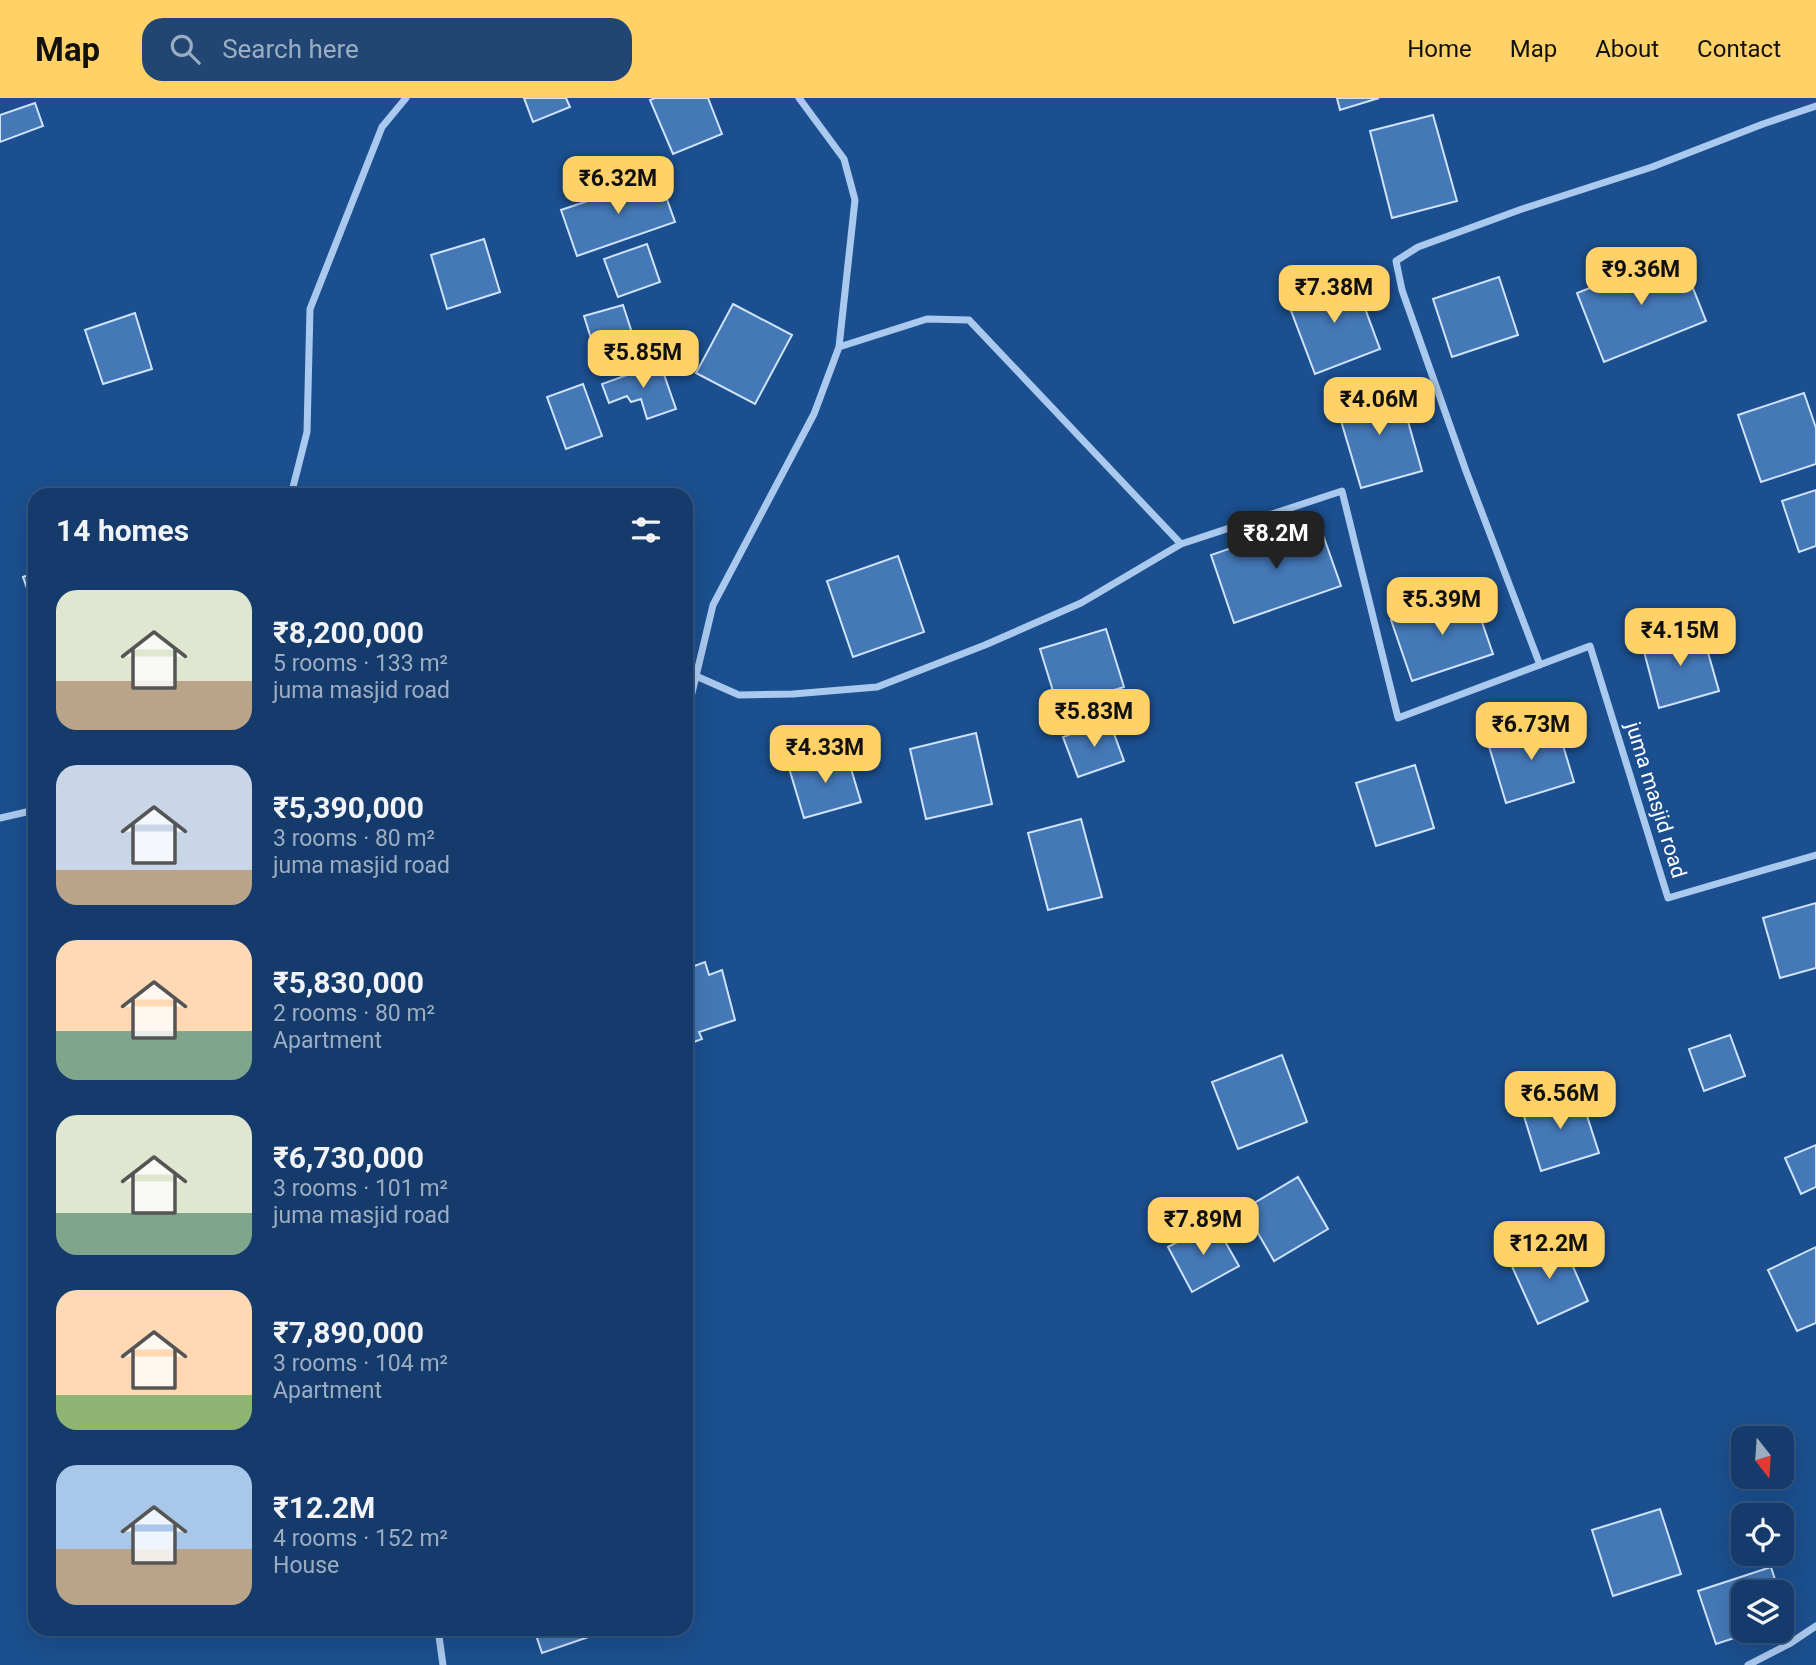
<!DOCTYPE html>
<html lang="en">
<head>
<meta charset="utf-8">
<style>
	:root { --surface:#143b6b; --page:#214673; --text:#f1f3f6; --muted:#9dadc1; --line:#33557e; --accent:#ffd166 }
	body { margin:0; font-family:Roboto,sans-serif; background:var(--page); color:var(--text); height:100vh; display:flex; flex-direction:column; font-size:26px; white-space:nowrap }
	* { box-sizing:border-box; margin:0 }
	p { font-size:23px; color:var(--muted) }
	.icon { flex:none; width:38px; height:38px; fill:none; stroke:currentColor; stroke-width:2; stroke-linecap:round; stroke-linejoin:round }
	.map { position:relative; flex:1; overflow:hidden }
	.details { position:absolute; left:28px; top:390px; width:665px; height:1148px; display:flex; flex-direction:column; background:var(--surface); border-radius:21px; box-shadow:0 7px 28px #0002,0 0 0 2px var(--line) }
	.details>* { flex:none }
	.needle { width:46px; rotate:163deg }
	.fabs { position:absolute; left:1731px; top:1328px; display:grid; gap:14px }
	.fabs a { display:grid; place-items:center; width:63px; height:63px; border-radius:14px; background:var(--surface); box-shadow:0 7px 28px #0002,0 0 0 2px var(--line); font-size:35px }
	.price { position:absolute; translate:-50% -60px; padding:0 16px; border-radius:14px; background:var(--accent); color:#111; font-size:23px; line-height:46px; filter:drop-shadow(0 2px 4px #0008) }
	.price::after { content:''; position:absolute; left:50%; top:42px; width:21px; height:16px; margin-left:-10px; background:inherit; clip-path:polygon(0 0,100% 0,50% 100%) }
	.price.active { background:#222; color:#fff }
	ul { padding:0; list-style:none }
	li { display:flex; align-items:center; gap:21px; height:175px; padding:0 28px }
	li span { display:grid; place-items:center; flex:none; width:196px; height:140px; border-radius:21px; color:#555 }
	li>.icon { margin-inline-start:auto }
	span .icon { width:84px; height:84px; fill:#fffc; stroke-width:1 }
	li b { font-size:30px }
	h2 { display:flex; justify-content:space-between; align-items:center; height:84px; padding:0 28px; font-size:30px }
	header { display:flex; align-items:center; gap:42px; box-sizing:border-box; height:98px; padding:0 35px; background:var(--accent); color:#111 }
	header strong { font-size:33px }
	nav { display:flex; gap:38px; margin-inline-start:auto; font-size:24px }
	.search { width:490px; height:63px; background:var(--page); display:flex; align-items:center; gap:18px; box-sizing:border-box; padding:0 24px; border-radius:21px; color:var(--muted); font-size:26px }
	.map>svg:first-child { display:block }
	.building { fill:#4478b7; stroke:#cfe3fa; stroke-width:2 }
	.lines { fill:none; stroke-linecap:round; stroke-linejoin:round }
	.street { stroke:#a9c9ee; stroke-width:7 }
	.labels { text-anchor:middle; stroke-width:5; stroke-linejoin:round; paint-order:stroke }
	.street-label { font-size:21px; fill:#fff; stroke:#1b4f8f }
</style>
</head>
<body>
<header>
<strong>Map</strong>
<div class="search"><svg class="icon" aria-label="search" viewBox="0 0 24 24"><circle cx="10" cy="10" r="6"/><path d="M15 15l6 6"/></svg>Search here</div>
<nav><a>Home</a><a>Map</a><a>About</a><a>Contact</a></nav>
</header>
<div class="map">
<svg width="1816" height="1567" viewBox="0 0 1816 1567">
	<rect width="100%" height="100%" fill="#1b4f8f"/>
	<path class="building" d="M524,0H566L570,9L533,24Z
		M655,0H708L722,36L673,56L650,2Z
		M1337,0H1379L1340,12Z
		M35,5L43,28L0,44V17Z
		M1433,17L1457,103L1392,120L1370,33Z
		M659,79L675,124L577,158L561,112Z
		M484,141L500,194L447,211L431,157Z
		M647,146L660,184L618,199L604,161Z
		M1679,155L1706,223L1604,264L1577,195Z
		M1353,178L1380,251L1315,276L1287,202Z
		M1499,179L1518,237L1452,259L1433,201Z
		M733,206L792,237L755,306L696,275Z
		M623,207L634,241L595,253L584,218Z
		M135,215L152,271L103,286L85,232Z
		M660,265L676,311L647,321L641,301L631,304L627,298L609,305L602,286Z
		M583,286L602,338L566,351L547,299Z
		M1398,288L1422,373L1361,390L1336,306Z
		M1804,295L1816,330V366L1761,384L1738,317Z
		M1816,392V448L1799,454L1782,403Z
		M1317,420L1341,488L1234,525L1211,457Z
		M898,458L924,534L853,559L827,483Z
		M35,475V513L23,479Z
		M1472,495L1493,556L1412,583L1391,522Z
		M1701,530L1719,593L1659,610L1642,546Z
		M1106,531L1124,589L1058,609L1040,551Z
		M1109,622L1124,663L1078,679L1063,639Z
		M1556,624L1574,684L1506,705L1488,645Z
		M976,635L992,706L926,721L910,651Z
		M846,654L861,704L804,720L789,670Z
		M1415,667L1434,730L1376,748L1356,685Z
		M1081,721L1102,799L1048,812L1028,735Z
		M1816,805V870L1780,880L1763,820Z
		M705,864L709,877L722,872L735,922L699,934L702,941L686,947V871Z
		M1730,937L1745,978L1704,993L1689,951Z
		M1282,957L1307,1024L1238,1051L1212,984Z
		M1579,993L1599,1055L1541,1073L1522,1012Z
		M1816,1047V1089L1801,1096L1785,1060Z
		M1298,1079L1328,1131L1274,1163L1244,1111Z
		M1214,1124L1239,1168L1192,1194L1168,1149Z
		M1561,1141L1588,1203L1538,1226L1510,1164Z
		M1816,1149V1225L1797,1233L1768,1172Z
		M1660,1411L1681,1476L1613,1498L1592,1432Z
		M1771,1469L1779,1494H1743V1533H1756L1716,1546L1698,1493Z
		M534,1531H606V1533L542,1555Z"/>
	<g class="lines">
		<path class="street" d="M799,0L844,61L855,102L839,249L927,221L969,222L1181,446L1342,393L1398,620L1590,548L1668,800L1816,757
			M291,397L307,334L310,211L382,29L406,0
			M1540,567L1466,373L1402,192L1396,163L1418,149L1522,111L1652,69L1763,26L1816,8
			M696,578L739,597L793,596L877,589L985,547L1081,505L1181,446
			M686,620L713,507L814,316L839,249
			M0,720L35,712
			M438,1531L443,1567
			M1748,1567L1789,1546L1816,1528"/>
	</g>
	<g class="labels">
		<g class="street-label">
			<text transform="translate(1656 702) rotate(73)" y="7">juma masjid road</text>
		</g>
	</g>
</svg>
<div class="fabs">
<a><svg class="needle" viewBox="-14 -14 28 28"><path d="M0-13l5 13h-10z" fill="#e53935"/><path d="M0 13l5-13h-10z" fill="#9dadc1"/></svg></a>
<a><svg class="icon" aria-label="locate" viewBox="0 0 24 24"><circle cx="12" cy="12" r="6"/><path d="M12 2v4M12 18v4M2 12h4M18 12h4"/></svg></a>
<a><svg class="icon" aria-label="layers" viewBox="0 0 24 24"><path d="M12 4l9 5-9 5-9-5zM3 14l9 5 9-5"/></svg></a>
</div>
<b class="price" style="left:618px;top:118px">₹6.32M</b>
<b class="price" style="left:1641px;top:209px">₹9.36M</b>
<b class="price" style="left:1334px;top:227px">₹7.38M</b>
<b class="price" style="left:643px;top:292px">₹5.85M</b>
<b class="price" style="left:1379px;top:339px">₹4.06M</b>
<b class="price active" style="left:1276px;top:473px">₹8.2M</b>
<b class="price" style="left:1442px;top:539px">₹5.39M</b>
<b class="price" style="left:1680px;top:570px">₹4.15M</b>
<b class="price" style="left:1094px;top:651px">₹5.83M</b>
<b class="price" style="left:1531px;top:664px">₹6.73M</b>
<b class="price" style="left:825px;top:687px">₹4.33M</b>
<b class="price" style="left:1560px;top:1033px">₹6.56M</b>
<b class="price" style="left:1203px;top:1159px">₹7.89M</b>
<b class="price" style="left:1549px;top:1183px">₹12.2M</b>
<section class="details">
<h2>14 homes<svg class="icon" aria-label="filters" viewBox="0 0 24 24"><path d="M4 7h16M4 17h16"/><circle cx="9" cy="7" r="2"/><circle cx="15" cy="17" r="2"/></svg></h2>
<ul>
<li><span style="background:linear-gradient(#dfe7d0 65%,#b9a48a 0)"><svg class="icon" aria-label="home" viewBox="0 0 24 24"><path d="M3 11l9-7 9 7M6 9v11h12V9"/></svg></span><div><b>₹8,200,000</b><p>5 rooms · 133 m²</p><p>juma masjid road</p></div></li>
<li><span style="background:linear-gradient(#c9d6e8 75%,#b9a48a 0)"><svg class="icon" aria-label="home" viewBox="0 0 24 24"><path d="M3 11l9-7 9 7M6 9v11h12V9"/></svg></span><div><b>₹5,390,000</b><p>3 rooms · 80 m²</p><p>juma masjid road</p></div></li>
<li><span style="background:linear-gradient(#ffd9b3 65%,#7fa58c 0)"><svg class="icon" aria-label="home" viewBox="0 0 24 24"><path d="M3 11l9-7 9 7M6 9v11h12V9"/></svg></span><div><b>₹5,830,000</b><p>2 rooms · 80 m²</p><p>Apartment</p></div></li>
<li><span style="background:linear-gradient(#dfe7d0 70%,#7fa58c 0)"><svg class="icon" aria-label="home" viewBox="0 0 24 24"><path d="M3 11l9-7 9 7M6 9v11h12V9"/></svg></span><div><b>₹6,730,000</b><p>3 rooms · 101 m²</p><p>juma masjid road</p></div></li>
<li><span style="background:linear-gradient(#ffd9b3 75%,#8fb573 0)"><svg class="icon" aria-label="home" viewBox="0 0 24 24"><path d="M3 11l9-7 9 7M6 9v11h12V9"/></svg></span><div><b>₹7,890,000</b><p>3 rooms · 104 m²</p><p>Apartment</p></div></li>
<li><span style="background:linear-gradient(#a9c7e8 60%,#b9a48a 0)"><svg class="icon" aria-label="home" viewBox="0 0 24 24"><path d="M3 11l9-7 9 7M6 9v11h12V9"/></svg></span><div><b>₹12.2M</b><p>4 rooms · 152 m²</p><p>House</p></div></li>
</ul>
</section>
</div>
</body>
</html>
